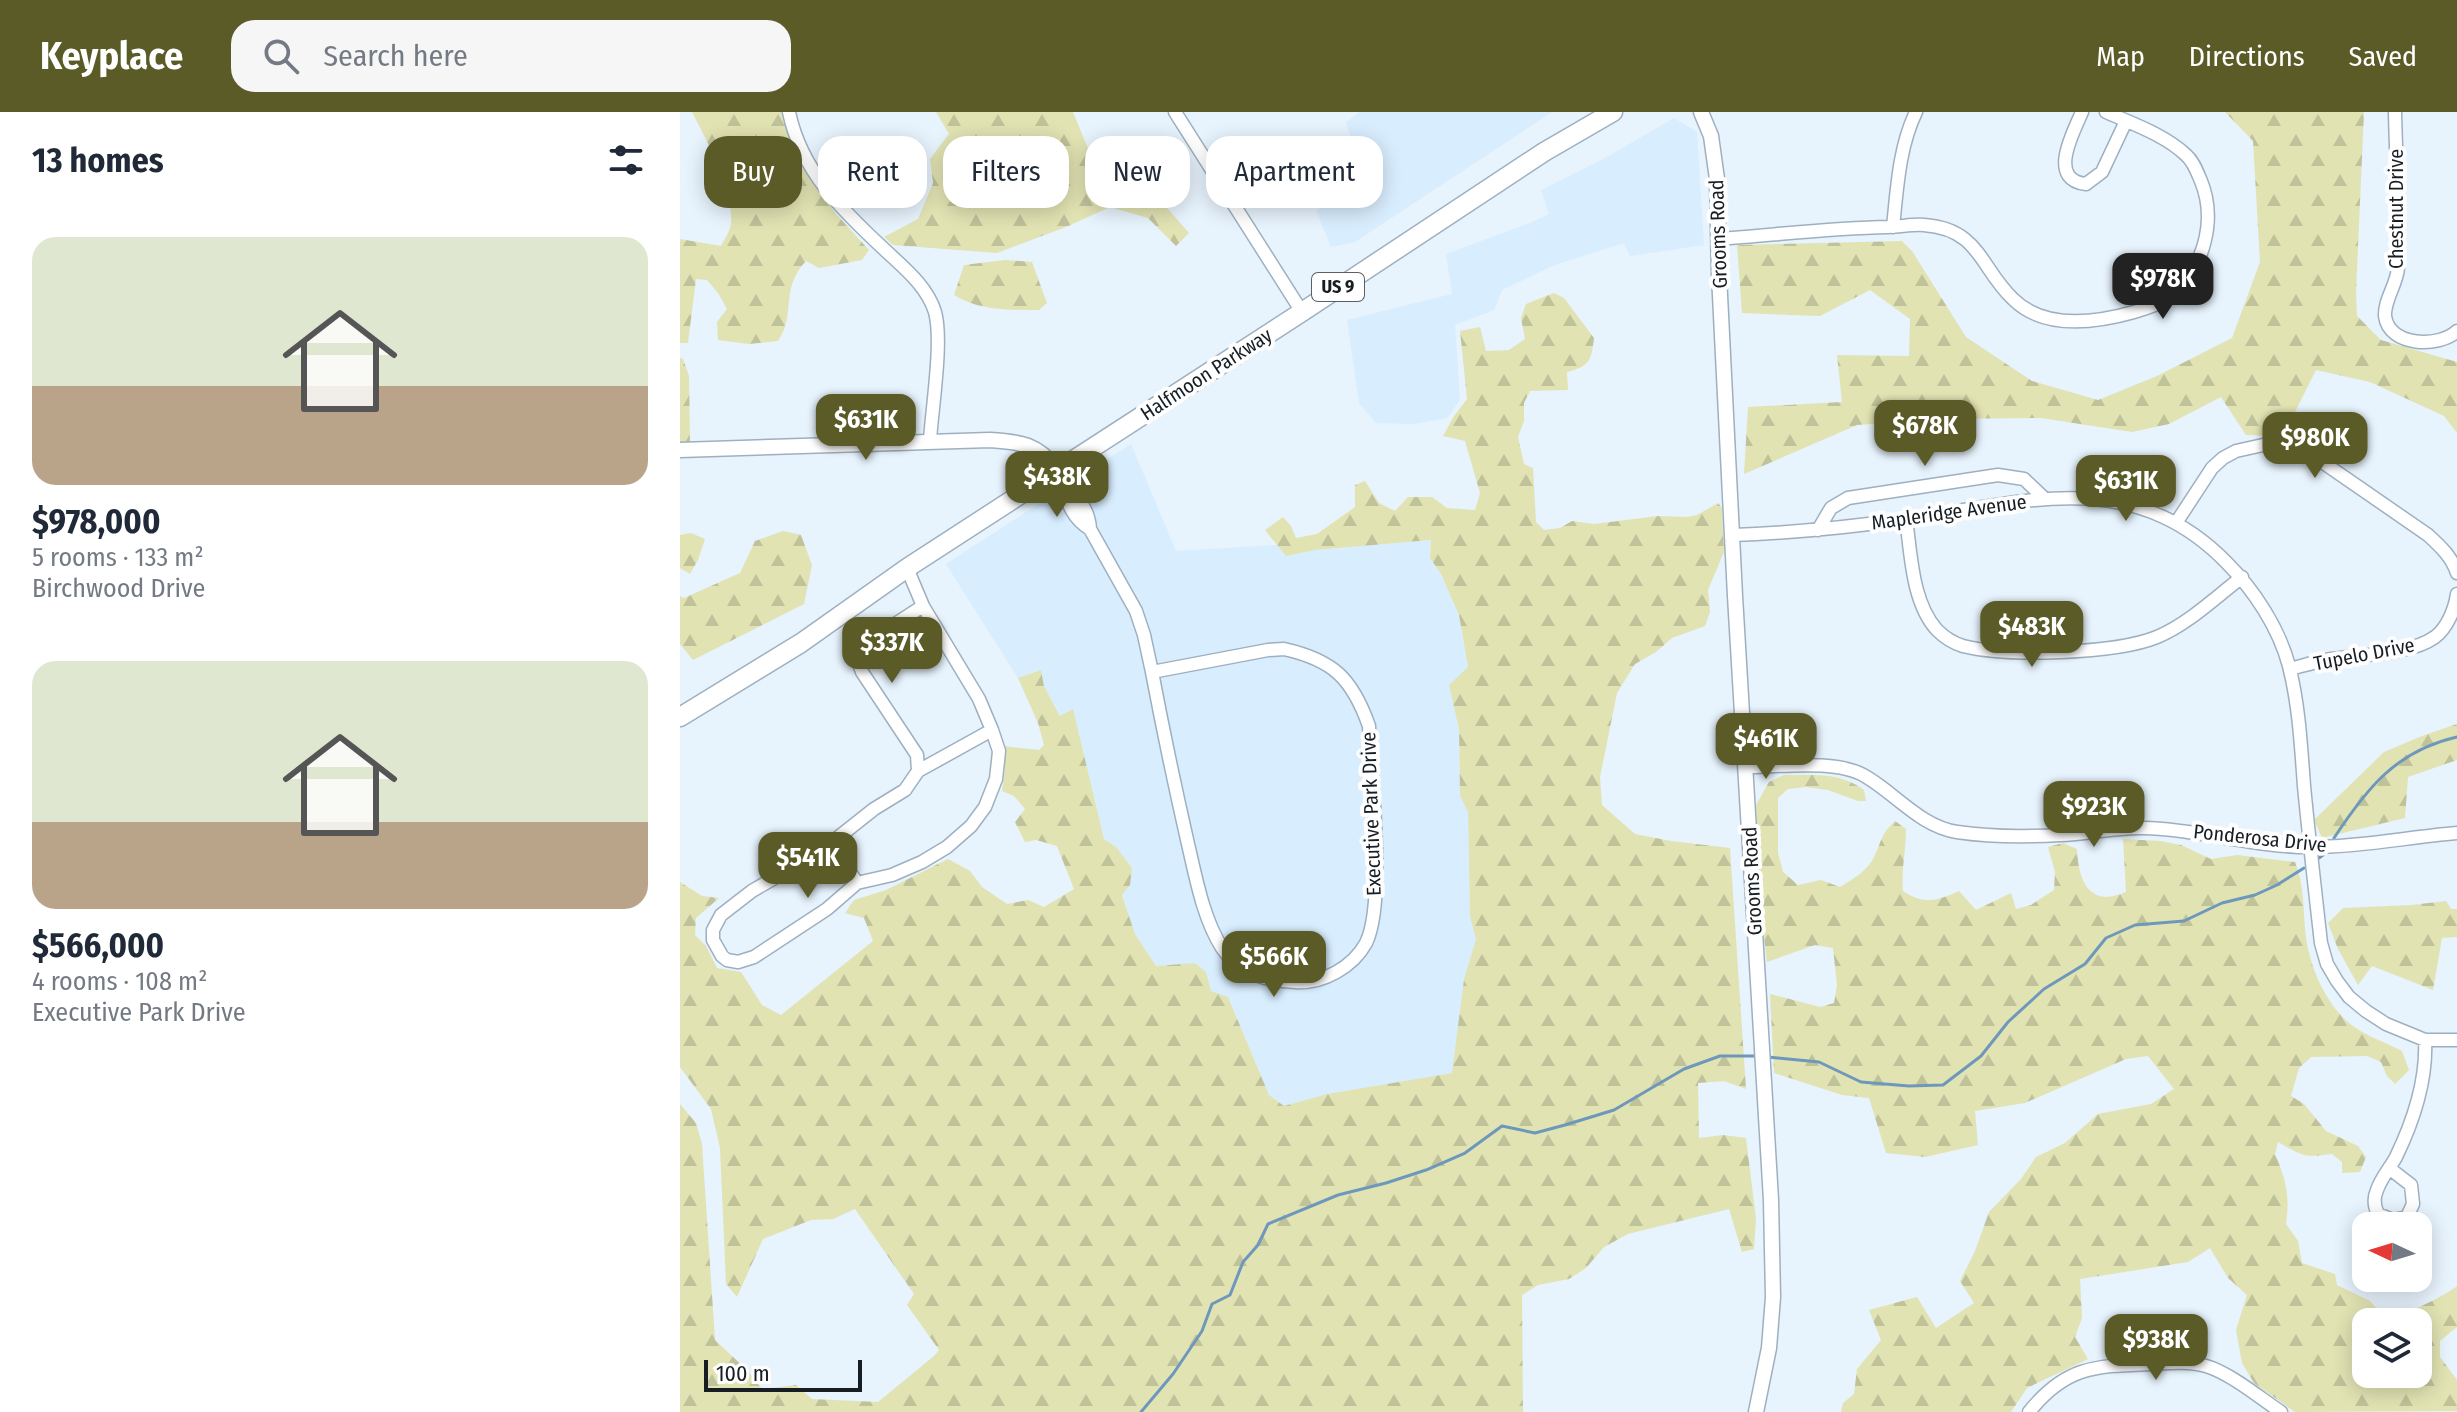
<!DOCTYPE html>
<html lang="en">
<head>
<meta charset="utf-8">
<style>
	:root { --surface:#fff; --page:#f6f6f7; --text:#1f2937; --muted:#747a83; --accent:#5b5b28 }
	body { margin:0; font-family:"Fira Sans Condensed",sans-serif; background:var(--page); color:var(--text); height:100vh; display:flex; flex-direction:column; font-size:30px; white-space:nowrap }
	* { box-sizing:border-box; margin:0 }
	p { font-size:26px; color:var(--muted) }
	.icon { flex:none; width:44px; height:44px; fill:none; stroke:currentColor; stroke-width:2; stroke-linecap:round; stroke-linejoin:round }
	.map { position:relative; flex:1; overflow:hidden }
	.panel { display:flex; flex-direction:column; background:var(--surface); width:680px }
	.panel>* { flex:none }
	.banner { position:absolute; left:24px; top:24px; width:760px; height:72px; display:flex; gap:16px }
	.needle { width:52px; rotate:274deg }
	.controls { position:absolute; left:1672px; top:1100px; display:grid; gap:16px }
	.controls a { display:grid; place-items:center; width:80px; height:80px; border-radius:16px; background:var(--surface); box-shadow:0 4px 20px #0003; font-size:40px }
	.scale { position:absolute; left:24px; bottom:20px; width:158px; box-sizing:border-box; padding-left:8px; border:4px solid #161d23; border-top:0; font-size:22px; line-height:28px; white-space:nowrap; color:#161d23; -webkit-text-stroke:6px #fefefe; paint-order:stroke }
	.price { position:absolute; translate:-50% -68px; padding:0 18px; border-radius:16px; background:var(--accent); color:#fff; font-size:26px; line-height:52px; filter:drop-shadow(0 2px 4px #0008) }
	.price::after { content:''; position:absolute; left:50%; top:48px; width:24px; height:18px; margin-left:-12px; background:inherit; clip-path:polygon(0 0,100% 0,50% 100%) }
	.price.on { background:#222; color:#fff }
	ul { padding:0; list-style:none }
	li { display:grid; align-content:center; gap:16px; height:424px; padding:0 32px }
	li span { display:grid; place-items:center; height:248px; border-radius:24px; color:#555 }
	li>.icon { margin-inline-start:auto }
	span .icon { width:144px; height:144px; fill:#fffc; stroke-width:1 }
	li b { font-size:34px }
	h2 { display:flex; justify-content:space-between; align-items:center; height:96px; padding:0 32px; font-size:34px }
	.chip { padding:0 28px; border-radius:24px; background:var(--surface); box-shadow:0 4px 20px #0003; font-size:28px; line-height:72px }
	.chip.on { background:var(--accent); color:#fff }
	header { display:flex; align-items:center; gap:48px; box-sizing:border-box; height:112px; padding:0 40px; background:var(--accent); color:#fff }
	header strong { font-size:38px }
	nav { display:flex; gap:44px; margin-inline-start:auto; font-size:28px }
	.search { width:560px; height:72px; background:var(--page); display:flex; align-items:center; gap:20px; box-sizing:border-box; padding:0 28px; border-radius:24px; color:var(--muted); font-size:30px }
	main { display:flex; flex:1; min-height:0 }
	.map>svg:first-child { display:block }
	.built { fill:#d8edfe }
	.forest { fill:url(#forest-firs); fill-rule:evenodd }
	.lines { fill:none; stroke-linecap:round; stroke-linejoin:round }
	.stream { stroke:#6e98bb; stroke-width:3 }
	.minor-casing { stroke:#9eb0c0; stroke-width:15 }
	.tertiary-casing { stroke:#9eb0c0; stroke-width:17 }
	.primary-casing { stroke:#9eb0c0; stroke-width:21 }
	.minor { stroke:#fff; stroke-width:12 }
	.tertiary { stroke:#fff; stroke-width:14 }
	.primary { stroke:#fff; stroke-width:18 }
	.labels { text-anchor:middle; stroke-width:8; stroke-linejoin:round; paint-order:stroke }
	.shield { fill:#fefefe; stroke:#5c6065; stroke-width:2 }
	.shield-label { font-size:18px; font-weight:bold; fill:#161d23 }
	.street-label { font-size:20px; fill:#161d23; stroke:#fefefe }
</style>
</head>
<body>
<header>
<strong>Keyplace</strong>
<div class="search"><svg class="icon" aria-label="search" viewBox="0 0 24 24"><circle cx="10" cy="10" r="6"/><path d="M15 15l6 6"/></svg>Search here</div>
<nav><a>Map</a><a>Directions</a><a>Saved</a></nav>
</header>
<main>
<section class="panel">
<h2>13 homes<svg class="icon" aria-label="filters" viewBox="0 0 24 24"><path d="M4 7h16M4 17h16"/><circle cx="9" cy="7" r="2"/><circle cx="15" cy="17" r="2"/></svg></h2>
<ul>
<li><span style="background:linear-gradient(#dfe7d0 60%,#b9a48a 0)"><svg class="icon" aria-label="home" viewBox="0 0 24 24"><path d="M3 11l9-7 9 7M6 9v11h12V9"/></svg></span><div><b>$978,000</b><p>5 rooms · 133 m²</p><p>Birchwood Drive</p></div></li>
<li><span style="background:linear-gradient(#dfe7d0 65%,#b9a48a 0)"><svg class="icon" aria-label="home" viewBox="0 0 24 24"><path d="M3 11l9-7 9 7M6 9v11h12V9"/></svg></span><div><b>$566,000</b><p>4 rooms · 108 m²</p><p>Executive Park Drive</p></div></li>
</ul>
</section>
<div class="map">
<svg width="1777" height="1300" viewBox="0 0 1777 1300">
	<defs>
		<pattern id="forest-firs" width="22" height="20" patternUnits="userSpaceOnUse" patternTransform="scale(2)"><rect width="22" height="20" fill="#e1e3b3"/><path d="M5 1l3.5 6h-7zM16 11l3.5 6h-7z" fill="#c0c29a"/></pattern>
	</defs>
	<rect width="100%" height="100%" fill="#e7f3fd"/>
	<path class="built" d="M680,0H872L675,130L651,135L636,98L685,69L666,10Z
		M994,6L1017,20L1024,133L950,144L944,131L875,153L822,178L814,198L775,213L780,288L767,306L734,312L696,311L679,291L667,208L772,182L766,142L850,111L869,102L861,78L927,45Z
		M451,332L496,439L598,433L606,444L635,438L751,428L750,446L761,462L779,503L788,555L776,597L779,617L780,684L788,700L790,805L796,827L784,867L773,961L647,982L604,994L589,983L548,885L530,879L526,860L515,851L476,854L455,822L442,782L436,735L424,727L393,598L381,605L364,574L361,558L338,566L266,452Z"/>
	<path class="forest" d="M12,0H101L113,38L140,80L157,103L189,138L182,148L139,156L126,149C99,178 117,201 98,229L69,232L38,228L37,210L47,197L38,181L27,168L16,167L8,231H0V127L41,134C44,128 50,119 51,112C54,79 27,29 12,0Z
		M256,0H393L409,39L439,64L461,66L509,121L496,134L468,106L430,95L386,115L317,141L213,133L204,125L238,107L253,71L250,47L269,22Z
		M1545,0H1684L1676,180L1677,204L1701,228L1777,250V321L1764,304L1690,270L1636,258L1603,324L1566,323L1541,285L1489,312L1452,320L1361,306L1258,307L1177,313L1064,362L1068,295L1162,290L1157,243L1229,244L1230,207L1190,178L1140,204L1062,201L1057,133L1222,129L1232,139L1286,225L1352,269L1418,288L1477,264L1552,226L1580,150L1573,29Z
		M325,148L352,150L367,191L359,198C331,198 299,199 274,183L284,153Z
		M874,181L884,186L914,226C911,249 910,254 887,260L888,278L850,279L844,291V309L838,325L844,352L853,356L856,410L864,418L880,416L892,409L914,412L978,404L1007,405L1017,403L1038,391L1042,396L1044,440L1028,478L1030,500L1025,514L992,526L976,540L955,552L937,581L920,665L922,693L955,722L991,729L1050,736L1066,977L1044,969L1018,971L1019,1026L1043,1023L1066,1026L1076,1107L1074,1137L1062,1140L1049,1097L948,1122L924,1135L906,1156L889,1167L858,1173L842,1183L843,1300H0V992L16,1011L22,1032L35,1228L69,1260L82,1277L116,1273L132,1287L198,1290L254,1244L259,1238L227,1193L234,1182L175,1097L153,1107L131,1108L83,1127L57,1185L46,1172L40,1036L31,997L0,955V770L22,784L39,786L16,806L15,823L26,834L37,856L61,860L82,893L101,903L193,829L184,806L165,801L174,788L206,778L268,747L290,759L302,775L327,792L348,788L364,795L394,777L377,734L356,728L345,730L335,710L345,697L334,684L322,679L325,657L323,634L359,638L364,633L358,611L338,566L361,558L364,574L380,604L393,597L424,727L436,735L452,756L450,773L442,783L455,822L476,854L515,851L526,860L531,879L548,885L589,983L604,994L647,982L772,961L784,867L796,827L790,805L788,700L780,684L779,617L769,573L788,555L779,503L761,462L750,446L751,428L635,438L606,444L585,418L603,405L611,414L616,426L637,422L675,395V373L685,369L699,391L715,399L728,385H752L767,396L795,398L800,381L785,329L763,324L774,304L787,287L780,219L800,215L806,239L829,238L845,227L841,206L846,192Z
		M0,246L3,247L9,264L10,330L0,331Z
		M103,419L121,423L132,453L124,492L13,548L0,532V484L4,486L60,461L75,429Z
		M11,421L25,427L18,448L10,462L0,456V423Z
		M1777,612V648L1728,665L1725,706L1642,726L1634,708L1704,640L1742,624Z
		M1104,663C1135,664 1157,659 1184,678L1186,689H1178L1148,678L1126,675L1108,677L1098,686V741L1103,760L1118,773L1141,768L1160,775C1173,767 1189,758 1195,743C1203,726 1200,724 1215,709L1226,717C1226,739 1221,758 1223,779C1244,793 1257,789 1279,779L1296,798L1331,781L1336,797L1351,793L1374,778L1375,760L1368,735L1383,731L1397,737C1398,756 1402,784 1426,785C1432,785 1441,782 1446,780L1443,727L1480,729L1501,733L1531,747L1557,743L1615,750C1624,772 1623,793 1625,816C1627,849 1645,894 1673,914C1686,924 1707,931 1722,939L1729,958L1715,972L1707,964L1701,950L1687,944L1631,945L1619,956L1611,984L1624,992L1646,1019L1678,1034L1686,1045L1680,1060L1662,1061V1050L1652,1042C1623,1046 1623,1044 1598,1030L1595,1042C1606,1068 1610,1083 1606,1112L1618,1129L1622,1151L1655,1162L1657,1173L1690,1189L1699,1199C1707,1199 1717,1201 1725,1200C1734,1199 1769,1181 1777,1174V1215L1760,1229V1245L1777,1268V1299L1615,1300L1574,1271L1562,1251L1556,1218L1567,1183L1548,1166L1530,1136L1508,1150L1400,1167L1402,1206L1395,1225L1408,1247L1347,1276L1331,1300H1161L1163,1291L1174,1282L1177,1257L1201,1228L1189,1198L1237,1185L1256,1216L1294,1191L1280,1169L1295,1139L1309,1100L1341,1067L1356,1045L1385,1031L1418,1002L1471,992L1494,977L1468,944L1446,947L1345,991L1295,999L1298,1033L1245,1045L1206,1041L1189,986L1162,983L1094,961L1090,882L1140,895L1154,891L1157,873L1153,836L1135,833L1087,850L1082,810L1076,693L1089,670ZM1686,1210H1738V1262H1686Z
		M1766,789L1771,797H1777V825L1762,826L1753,878L1692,854L1678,873L1658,837L1648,811L1663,796L1731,793Z"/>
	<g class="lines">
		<path class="stream" d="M1654,726C1687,676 1716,639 1777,625
			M1639,746L1643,743
			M1088,945L1139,950L1181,970L1229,974L1263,973L1301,944L1328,910L1364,877L1405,852L1426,826L1455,813L1504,809L1542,791L1575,783L1597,773L1624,756
			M461,1300L493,1262L522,1219L532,1192L550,1183L563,1150L578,1133L588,1112L658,1083L706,1071L746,1058L785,1041L822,1014L855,1021L885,1013L934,998L1004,957L1040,944H1077"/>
		<g class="minor-casing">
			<path id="minor" d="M109,0C121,59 163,99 205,138C224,156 247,174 255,200C263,229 252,296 250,328
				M495,0L622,200
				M1402,0C1393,21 1367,68 1406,72L1422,60L1446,9
				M1715,0C1716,52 1720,104 1718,156C1717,172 1704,188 1705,204C1709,235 1759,236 1777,219
				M1213,115C1217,77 1219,35 1236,0
				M1039,127C1095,123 1151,116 1208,115C1220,115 1232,112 1244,113C1300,117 1300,156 1333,187C1364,218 1415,211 1454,200C1485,191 1504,183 1517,151C1529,125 1532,96 1521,69C1517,60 1514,50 1506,43C1485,23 1453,12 1426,0
				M378,358C389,378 409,392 410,417L456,499L464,523L472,560
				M387,374C384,391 396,409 410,417
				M1226,407C1231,442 1232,491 1257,518C1264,525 1273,531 1283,534C1326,545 1435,542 1477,525C1508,512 1535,486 1562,465
				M1496,411L1532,356L1543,346L1556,339L1583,333L1611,336L1638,347L1748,423C1760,434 1772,445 1777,461
				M1138,418L1151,396L1168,386L1318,363L1344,367L1364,386
				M1053,423C1111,421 1170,415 1228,407C1345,390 1453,354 1547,451C1574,478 1599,516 1609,554C1619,593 1621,634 1624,674C1629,726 1635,778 1641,831L1647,852L1657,869L1669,885L1686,899L1706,912L1745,928H1777
				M227,456L243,494L299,587L312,618L319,639L318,649L316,667L305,695L291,714L267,735L242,750L212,763L177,771L147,797L74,845L58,850L47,848L42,844L33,828V818L41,803L72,779L141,739L194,697L225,678L238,659L312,618
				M604,537C653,548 672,566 689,614C691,663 706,791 686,831C673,855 643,872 615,870C586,869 559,862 542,836C523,806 516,766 508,732C495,675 483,618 472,560L588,538Z
				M1610,557C1622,554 1634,550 1646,548C1678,542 1728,544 1755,525C1767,516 1775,497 1777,482
				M1066,655C1099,655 1156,647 1185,664C1216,682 1240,714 1277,720C1311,725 1346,725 1380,723C1408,722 1436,715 1464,716C1521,717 1576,736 1633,735C1681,735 1729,725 1777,721
				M238,659L237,643L182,560L178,549L181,534L243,494
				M157,727L160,744L177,771
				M1709,1056L1731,1073L1733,1092L1727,1105L1713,1108L1698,1102C1694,1094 1693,1087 1697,1078C1701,1066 1710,1056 1716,1045C1733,1010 1747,967 1745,928
				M1349,1300C1386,1254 1415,1254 1470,1252C1489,1251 1508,1249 1526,1254C1550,1261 1580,1286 1601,1300"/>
		</g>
		<g class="tertiary-casing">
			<path id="tertiary" d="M1021,0L1031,24L1037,67L1039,163L1055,484L1091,1088L1093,1185L1089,1236L1076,1300
				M0,338L310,328C342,330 357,332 378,358"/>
		</g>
		<g class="primary-casing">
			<path id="primary" d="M0,605L121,531L227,456L622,200L864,40L933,0"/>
		</g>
		<use href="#minor" class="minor"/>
		<use href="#tertiary" class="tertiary"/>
		<use href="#primary" class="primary"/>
	</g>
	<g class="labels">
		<rect class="shield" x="632" y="161" width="52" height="28" rx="6"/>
		<g class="shield-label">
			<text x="658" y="181">US 9</text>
		</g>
		<g class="street-label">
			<text transform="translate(1716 97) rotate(-90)" y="7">Chestnut Drive</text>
			<text transform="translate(1038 122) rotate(-92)" y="7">Grooms Road</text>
			<text transform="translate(526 262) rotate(-33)" y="7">Halfmoon Parkway</text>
			<text transform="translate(1269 400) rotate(-8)" y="7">Mapleridge Avenue</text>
			<text transform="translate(1684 542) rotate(-11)" y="7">Tupelo Drive</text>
			<text transform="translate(691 702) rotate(-92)" y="7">Executive Park Drive</text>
			<text transform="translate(1580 726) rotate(6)" y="7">Ponderosa Drive</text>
			<text transform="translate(1072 769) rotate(-93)" y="7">Grooms Road</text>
		</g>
	</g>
</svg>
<div class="controls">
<a><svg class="needle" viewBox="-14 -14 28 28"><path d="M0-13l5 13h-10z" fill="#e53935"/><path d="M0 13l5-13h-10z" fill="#747a83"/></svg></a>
<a><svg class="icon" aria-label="layers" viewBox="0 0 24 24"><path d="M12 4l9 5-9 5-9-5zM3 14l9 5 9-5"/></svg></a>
</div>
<div class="scale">100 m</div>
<b class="price on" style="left:1483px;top:209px">$978K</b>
<b class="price" style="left:186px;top:350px">$631K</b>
<b class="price" style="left:1245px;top:356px">$678K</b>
<b class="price" style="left:1635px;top:368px">$980K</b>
<b class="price" style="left:377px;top:407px">$438K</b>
<b class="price" style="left:1446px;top:411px">$631K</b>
<b class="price" style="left:1352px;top:557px">$483K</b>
<b class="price" style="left:212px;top:573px">$337K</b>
<b class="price" style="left:1086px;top:669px">$461K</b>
<b class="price" style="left:1414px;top:737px">$923K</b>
<b class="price" style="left:128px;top:788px">$541K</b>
<b class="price" style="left:594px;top:887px">$566K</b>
<b class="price" style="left:1476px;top:1270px">$938K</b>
<div class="banner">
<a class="chip on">Buy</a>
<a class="chip">Rent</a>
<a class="chip">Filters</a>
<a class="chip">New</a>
<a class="chip">Apartment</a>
</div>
</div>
</main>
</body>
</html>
